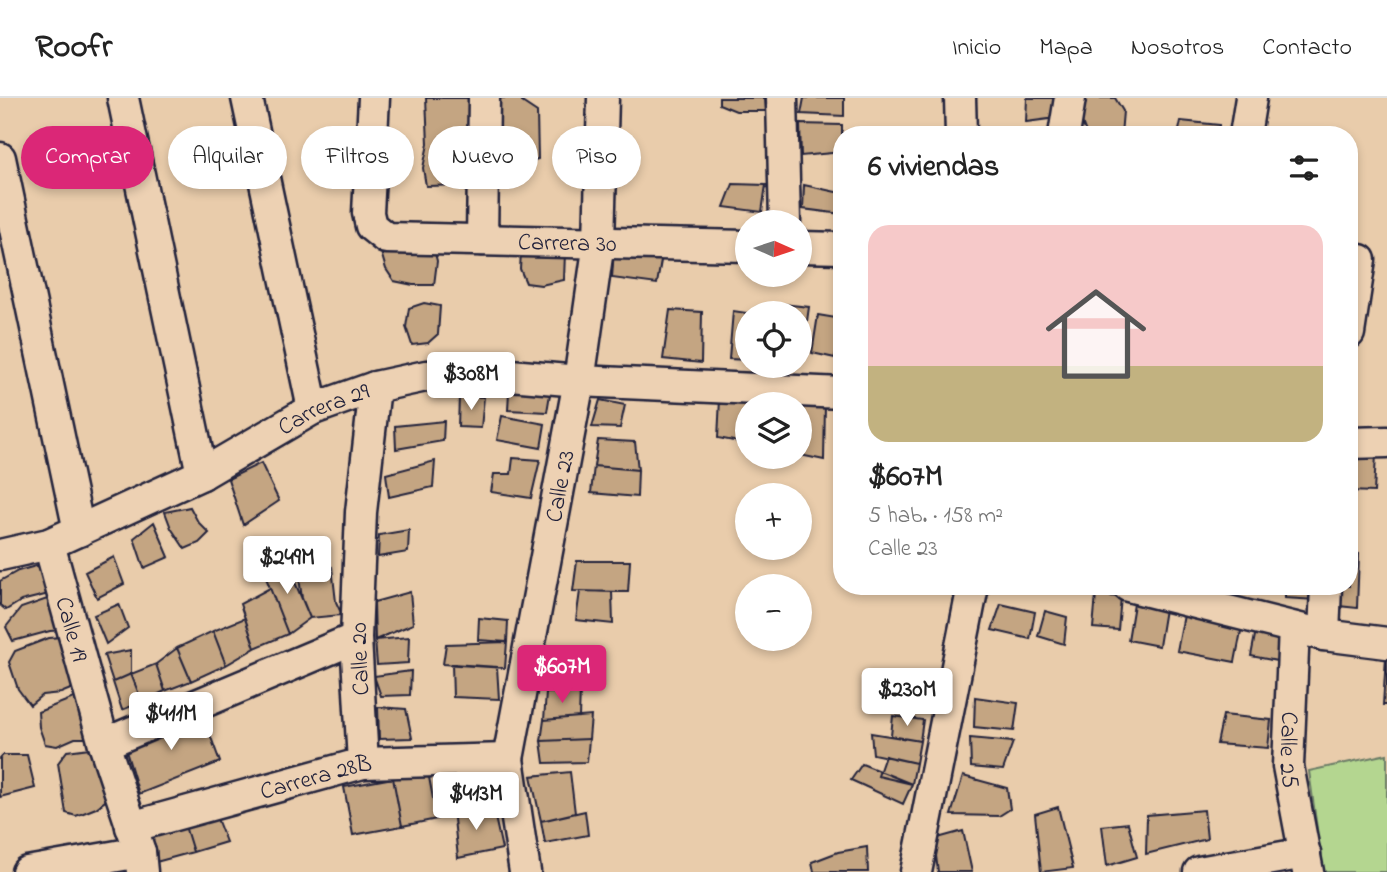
<!DOCTYPE html>
<html lang="es">
<head>
<meta charset="utf-8">
<style>
	:root { --surface:#fff; --page:#f2f2f2; --text:#222; --muted:#767676; --line:#e0e0e0; --accent:#db2777 }
	body { margin:0; font-family:"Indie Flower",sans-serif; background:var(--page); color:var(--text); height:100vh; display:flex; flex-direction:column; font-size:26px; white-space:nowrap }
	* { box-sizing:border-box; margin:0 }
	p { font-size:23px; color:var(--muted) }
	.icon { flex:none; width:38px; height:38px; fill:none; stroke:currentColor; stroke-width:2; stroke-linecap:round; stroke-linejoin:round }
	.map { position:relative; flex:1; overflow:hidden }
	.drawer { position:absolute; left:833px; top:28px; width:525px; height:469px; display:flex; flex-direction:column; background:var(--surface); border-radius:28px; box-shadow:0 4px 10px #0003 }
	.drawer>* { flex:none }
	.hud { position:absolute; left:21px; top:28px; width:665px; height:63px; display:flex; gap:14px }
	.needle { width:46px; rotate:93deg }
	.tools { position:absolute; left:735px; top:112px; display:grid; gap:14px }
	.tools a { display:grid; place-items:center; width:77px; height:77px; border-radius:50%; background:var(--surface); box-shadow:0 4px 10px #0003; font-size:35px }
	.price { position:absolute; translate:-50% -60px; padding:0 16px; border-radius:7px; background:#fff; color:#222; font-size:23px; line-height:46px; filter:drop-shadow(0 2px 4px #0008) }
	.price::after { content:''; position:absolute; left:50%; top:42px; width:21px; height:16px; margin-left:-10px; background:inherit; clip-path:polygon(0 0,100% 0,50% 100%) }
	.price.current { background:var(--accent); color:#fff }
	ul { padding:0; list-style:none }
	li { display:grid; align-content:center; gap:14px; height:371px; padding:0 35px }
	li+li { border-top:2px solid var(--line) }
	li span { display:grid; place-items:center; height:217px; border-radius:21px; color:#555 }
	li>.icon { margin-inline-start:auto }
	span .icon { width:126px; height:126px; fill:#fffc; stroke-width:1 }
	li b { font-size:30px }
	h2 { display:flex; justify-content:space-between; align-items:center; height:84px; padding:0 35px; font-size:30px }
	.chip { padding:0 24px; border-radius:32px; background:var(--surface); box-shadow:0 4px 10px #0003; font-size:24px; line-height:63px }
	.chip.current { background:var(--accent); color:#fff }
	header { display:flex; align-items:center; gap:42px; box-sizing:border-box; height:98px; padding:0 35px; background:var(--surface); border-bottom:2px solid var(--line) }
	header strong { font-size:33px }
	nav { display:flex; gap:38px; margin-inline-start:auto; font-size:24px }
	.map>svg:first-child { display:block }
	.green { fill:#b4d690; stroke:#6b7c66; stroke-width:2 }
	.building { fill:#c4a582; stroke:#22223b; stroke-width:2 }
	.lines { fill:none; stroke-linecap:round; stroke-linejoin:round }
	.street-casing { stroke:#22223b; stroke-width:35 }
	.street { stroke:#edd1b3; stroke-width:30 }
	.labels { text-anchor:middle; stroke-width:6; stroke-linejoin:round; paint-order:stroke }
	.street-label { font-size:24px; fill:#22223b; stroke:#edd1b3 }
</style>
</head>
<body>
<header>
<strong>Roofr</strong>
<nav><a>Inicio</a><a>Mapa</a><a>Nosotros</a><a>Contacto</a></nav>
</header>
<div class="map">
<svg width="1387" height="774" viewBox="0 0 1387 774">
	<rect width="100%" height="100%" fill="#e9ccab"/>
	<filter id="ink" filterUnits="userSpaceOnUse"><feTurbulence type="fractalNoise" baseFrequency=".0143" numOctaves="2"/><feDisplacementMap in="SourceGraphic" scale="14" xChannelSelector="R" yChannelSelector="G"/><feConvolveMatrix kernelMatrix="1 2 1 2 8 2 1 2 1" color-interpolation-filters="sRGB"/></filter>
	<g filter="url(#ink)">
		<path class="green" d="M1387,656V774H1323L1309,673Z"/>
		<path class="building" d="M426,0H470L466,87L426,88L423,70L428,46Z
			M496,0H522V4L537,14L538,61L509,69L497,61Z
			M719,0H765L766,13H736L719,6Z
			M804,0H844V18L801,16Z
			M1027,0H1058L1056,20L1026,24Z
			M1085,0H1115L1123,13L1121,37H1087L1080,19Z
			M1181,23L1219,27V37H1178Z
			M800,26L842,27V54L801,58Z
			M733,86L766,87L762,114L724,109Z
			M804,87L836,94L842,93V116L803,111Z
			M433,147L437,163L434,187H413L394,183L386,171L380,151Z
			M614,151L662,157L657,186L612,180Z
			M521,154H565L564,182L541,187L526,185L520,171Z
			M424,205L440,208L438,236L428,245L412,247L406,229L409,210Z
			M782,206L809,209L802,259H800V215H782Z
			M670,212L702,214L701,265L663,261Z
			M733,213L747,215V262L729,261Z
			M818,217L842,221L835,260L812,255Z
			M509,293L550,296L547,314L508,312Z
			M459,298L484,299L481,330L458,329Z
			M720,301H747L744,345L718,340Z
			M600,302L625,307L620,330L592,329Z
			M800,306H825L824,362L800,357Z
			M502,318L545,326L541,350L497,342Z
			M444,323L443,343L396,351L395,328Z
			M598,342L635,344L638,372L594,368Z
			M1349,356H1376L1374,394L1349,393Z
			M513,360L540,362L531,400L491,394L494,376H511Z
			M435,363L433,389L389,399L386,376Z
			M261,365L279,403L243,427L228,381Z
			M594,368L638,372L637,399L591,395Z
			M190,409L198,424L209,435L199,445L185,451L171,430L165,414Z
			M154,424L169,459L144,470L134,440Z
			M409,432L408,454L378,459L379,437Z
			M1349,455L1359,456L1357,510L1339,508L1341,488H1349Z
			M114,459L124,486L97,500L85,474Z
			M286,463L310,520L288,536L263,472Z
			M577,463H630L628,494L573,493Z
			M43,466L49,496L21,503L6,512L0,507V483L18,473Z
			M332,469L336,504L342,517L310,520L302,500L299,480L312,473Z
			M1285,488H1316V502L1285,500Z
			M270,490L288,536L255,550L240,506Z
			M580,493L612,494L613,526L576,522Z
			M410,494L413,526L375,542L374,504Z
			M1096,497L1121,499L1118,532L1093,530Z
			M53,499L62,532L50,533L13,543L6,529L21,510Z
			M119,506L128,530L106,546L94,517Z
			M1001,506L1035,514L1030,541L992,532Z
			M1134,506L1165,511L1159,548L1128,542Z
			M1045,513L1067,519L1064,546L1038,538Z
			M1184,517L1242,528L1235,564L1177,553Z
			M245,520L255,550L226,567L213,533Z
			M479,520L508,523L507,544L478,542Z
			M1256,532L1282,537L1277,563L1251,558Z
			M213,533L226,567L191,583L177,550Z
			M62,539L74,576L73,590L61,595L42,597L30,607L18,591L9,564L15,553L49,540Z
			M409,539L408,565L377,567L375,542Z
			M507,544L505,570L443,566L446,546Z
			M177,550L191,583L165,593L156,566Z
			M131,552V576L113,584L104,557Z
			M1386,559H1387V607H1383Z
			M560,561L601,565L595,593L554,591Z
			M156,566L165,593L142,604L131,576Z
			M452,566L497,569L499,601L453,599Z
			M411,573L410,597L381,598L374,578Z
			M131,576L142,604L122,612L113,584Z
			M580,592L579,619L544,622L546,595Z
			M76,599L88,640H75L57,648L45,646L39,629L38,614Z
			M975,599L1018,605L1014,633L974,629Z
			M378,609L406,611L412,640L379,641Z
			M201,612L220,664L139,696L123,643Z
			M1223,617L1271,622L1268,650L1217,646Z
			M591,618L589,641L541,643L544,622Z
			M893,618L923,622L920,643L891,638Z
			M871,635L920,643L916,665L873,656Z
			M970,640L1013,644L1003,672L971,669Z
			M589,641L587,664L544,665L541,643Z
			M97,649L109,700L96,710L76,718L66,715L58,665L67,653Z
			M3,657H27L35,690L0,699V660Z
			M885,658L916,665L912,686L878,678Z
			M862,666L912,686L903,706L851,682Z
			M454,667H494L493,710L453,711Z
			M428,674L437,721L402,728L393,680Z
			M570,674L575,715L541,723L531,678Z
			M963,678L1007,690L1010,711L999,718L951,717Z
			M393,680L402,728L353,737L344,689Z
			M1058,709L1073,770L1041,774L1035,716Z
			M493,710L502,751L458,760L453,711Z
			M1204,712L1207,741L1146,756L1147,717Z
			M585,713L588,737L545,745L541,723Z
			M216,718L226,744L193,754L185,728Z
			M1128,725L1137,759L1107,768L1102,728Z
			M185,728L193,754L156,764L151,736Z
			M963,733L972,774H938L934,741Z
			M867,749L868,774H814L812,764L838,754Z"/>
		<g class="lines">
			<g class="street-casing">
				<g id="street">
					<path d="M123,0L202,376"/>
					<path d="M247,0L313,311"/>
					<path id="s1" d="M374,0L368,115L371,128L386,140L747,148"/>
					<path d="M782,0L785,124"/>
					<path d="M960,0L961,37"/>
					<path d="M1064,37L1070,0"/>
					<path d="M1245,37L1251,0"/>
					<path d="M0,60L79,433"/>
					<path d="M482,142L484,0"/>
					<path d="M800,149L842,150"/>
					<path d="M1349,235L1360,162"/>
					<path d="M1349,345L1387,344"/>
					<path id="s2" d="M49,446L104,646L140,754L142,774"/>
					<path id="s3" d="M0,457L49,446L202,376L313,311L375,289L426,278L498,276L579,283L842,295"/>
					<path d="M1128,488L1324,537L1387,545"/>
					<path id="s4" d="M1294,530L1288,668L1308,774"/>
					<path d="M1324,537L1326,488"/>
					<path d="M104,646L356,540"/>
					<path d="M363,665L356,540L361,414L375,289"/>
					<path id="s5" d="M131,729L363,665L508,661"/>
					<path d="M27,774L140,754"/>
					<path id="s6" d="M525,774L508,661L579,283L599,144L603,0"/>
					<path d="M916,774L973,488"/>
					<path d="M1199,774L1305,755"/>
				</g>
			</g>
			<use href="#street" class="street"/>
		</g>
	</g>
	<g class="labels">
		<g class="street-label">
			<text dy="8" stroke="none"><textPath href="#s1" startOffset="329">Carrera 30</textPath></text>
			<text dy="8" stroke="none"><textPath href="#s3" startOffset="357">Carrera 29</textPath></text>
			<text dy="8" stroke="none"><textPath href="#s6" startOffset="392">Calle 23</textPath></text>
			<text dy="8" stroke="none"><textPath href="#s2" startOffset="88">Calle 19</textPath></text>
			<text transform="translate(359 561) rotate(-92)" y="8">Calle 20</text>
			<text dy="8" stroke="none"><textPath href="#s4" startOffset="122">Calle 25</textPath></text>
			<text dy="8" stroke="none"><textPath href="#s5" startOffset="192">Carrera 28B</textPath></text>
		</g>
	</g>
</svg>
<div class="tools">
<a><svg class="needle" viewBox="-14 -14 28 28"><path d="M0-13l5 13h-10z" fill="#e53935"/><path d="M0 13l5-13h-10z" fill="#767676"/></svg></a>
<a><svg class="icon" aria-label="locate" viewBox="0 0 24 24"><circle cx="12" cy="12" r="6"/><path d="M12 2v4M12 18v4M2 12h4M18 12h4"/></svg></a>
<a><svg class="icon" aria-label="layers" viewBox="0 0 24 24"><path d="M12 4l9 5-9 5-9-5zM3 14l9 5 9-5"/></svg></a>
<a>+</a>
<a>−</a>
</div>
<b class="price" style="left:471px;top:314px">$308M</b>
<b class="price" style="left:287px;top:498px">$249M</b>
<b class="price current" style="left:562px;top:607px">$607M</b>
<b class="price" style="left:907px;top:630px">$230M</b>
<b class="price" style="left:171px;top:654px">$411M</b>
<b class="price" style="left:476px;top:734px">$413M</b>
<div class="hud">
<a class="chip current">Comprar</a>
<a class="chip">Alquilar</a>
<a class="chip">Filtros</a>
<a class="chip">Nuevo</a>
<a class="chip">Piso</a>
</div>
<section class="drawer">
<h2>6 viviendas<svg class="icon" aria-label="filters" viewBox="0 0 24 24"><path d="M4 7h16M4 17h16"/><circle cx="9" cy="7" r="2"/><circle cx="15" cy="17" r="2"/></svg></h2>
<ul>
<li><span style="background:linear-gradient(#f6c9c9 65%,#c2b280 0)"><svg class="icon" aria-label="home" viewBox="0 0 24 24"><path d="M3 11l9-7 9 7M6 9v11h12V9"/></svg></span><div><b>$607M</b><p>5 hab. · 158 m²</p><p>Calle 23</p></div></li>
</ul>
</section>
</div>
</body>
</html>
